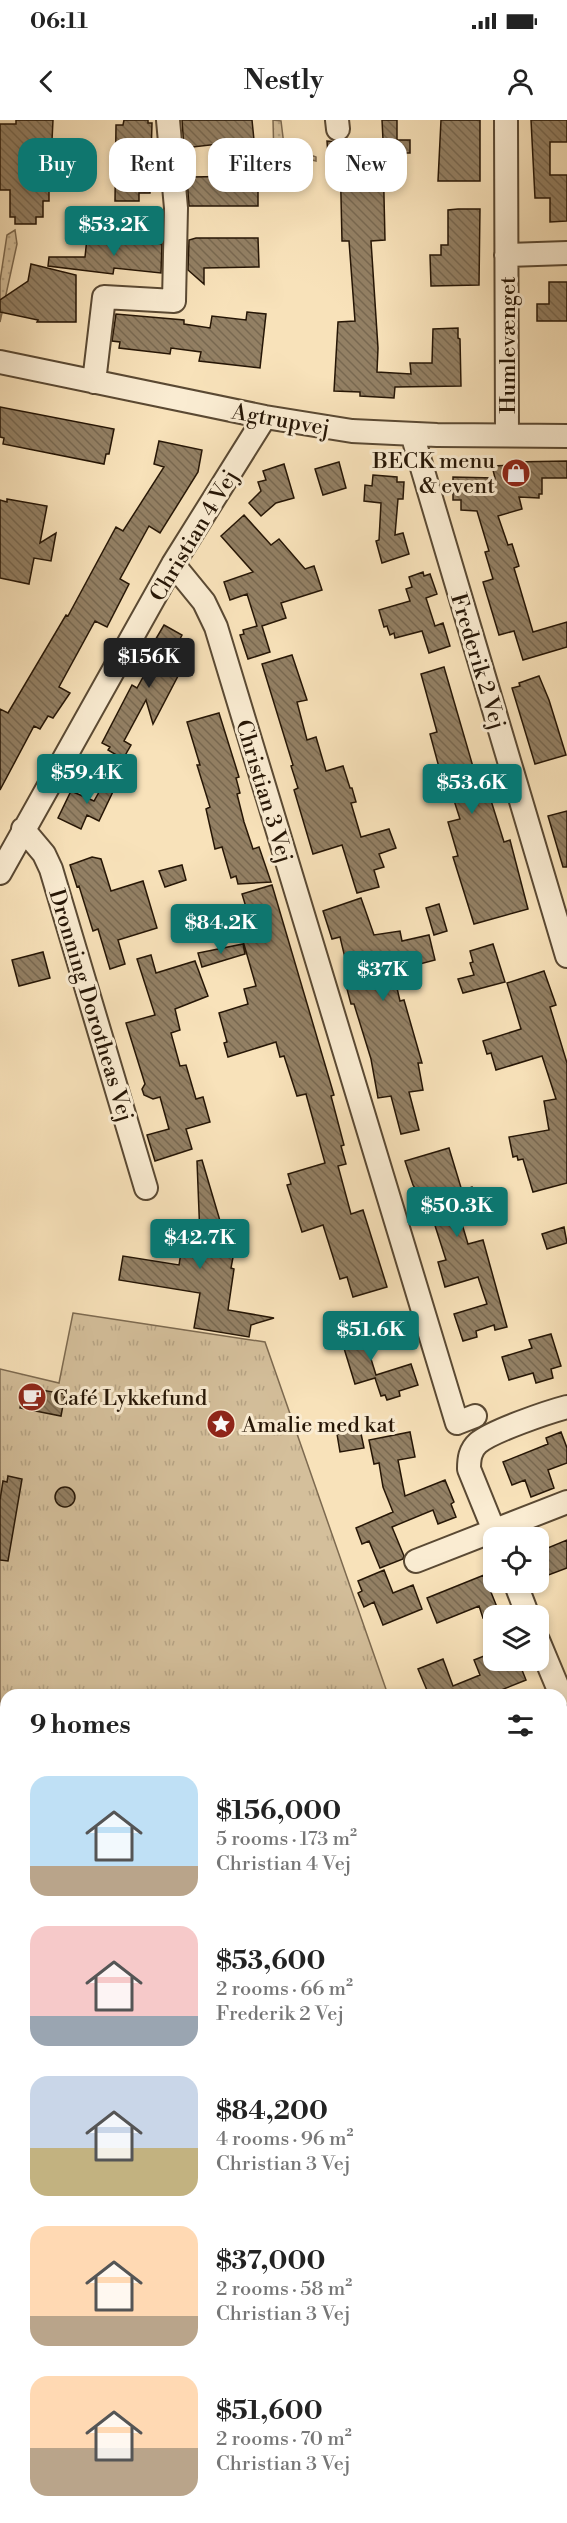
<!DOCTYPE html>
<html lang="en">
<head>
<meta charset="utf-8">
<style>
	:root { --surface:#fff; --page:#f6f6f6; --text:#222; --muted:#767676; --accent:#0f766e }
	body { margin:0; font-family:"Libre Bodoni",serif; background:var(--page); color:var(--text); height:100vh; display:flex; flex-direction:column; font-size:22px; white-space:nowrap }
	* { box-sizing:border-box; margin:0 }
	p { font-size:20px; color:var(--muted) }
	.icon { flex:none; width:33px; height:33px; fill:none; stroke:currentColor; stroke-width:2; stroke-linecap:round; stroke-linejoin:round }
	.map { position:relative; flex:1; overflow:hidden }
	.side { position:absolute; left:0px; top:1569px; width:567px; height:834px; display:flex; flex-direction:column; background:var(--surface); border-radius:18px 18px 0 0; box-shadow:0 3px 9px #0003 }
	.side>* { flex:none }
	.top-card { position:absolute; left:18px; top:18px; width:531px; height:54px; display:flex; gap:12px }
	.tools { position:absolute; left:483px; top:1407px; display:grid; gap:12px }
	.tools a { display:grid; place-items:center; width:66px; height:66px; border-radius:12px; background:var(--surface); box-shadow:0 3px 9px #0003; font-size:30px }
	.price { position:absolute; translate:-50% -51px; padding:0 14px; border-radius:6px; background:var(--accent); color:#fff; font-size:20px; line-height:39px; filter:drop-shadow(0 2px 3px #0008) }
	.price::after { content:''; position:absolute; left:50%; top:36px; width:18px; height:14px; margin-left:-9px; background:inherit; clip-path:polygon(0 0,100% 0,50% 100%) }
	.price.current { background:#222; color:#fff }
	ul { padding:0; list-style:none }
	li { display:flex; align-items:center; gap:18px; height:150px; padding:0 30px }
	li span { display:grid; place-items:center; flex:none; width:168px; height:120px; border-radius:18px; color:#555 }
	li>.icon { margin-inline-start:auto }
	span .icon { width:72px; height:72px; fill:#fffc; stroke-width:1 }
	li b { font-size:26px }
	h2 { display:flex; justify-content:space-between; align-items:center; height:72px; padding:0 30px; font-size:26px }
	.tag { padding:0 21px; border-radius:18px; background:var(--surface); box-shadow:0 3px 9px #0003; font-size:21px; line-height:54px }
	.tag.current { background:var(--accent); color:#fff }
	.status { display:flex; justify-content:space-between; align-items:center; height:42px; padding:0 30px; background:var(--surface); direction:ltr }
	.status svg { height:16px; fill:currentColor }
	header { display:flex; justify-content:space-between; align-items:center; height:78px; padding:0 30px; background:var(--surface); font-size:27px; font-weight:700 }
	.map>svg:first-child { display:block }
	.grass { fill:url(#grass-dots); stroke:#7d6a50; stroke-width:1.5 }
	.park { fill:url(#park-tufts); stroke:#7d6a50; stroke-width:1.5 }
	.garden { fill:url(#garden-furrows); stroke:#7d6a50; stroke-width:1.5 }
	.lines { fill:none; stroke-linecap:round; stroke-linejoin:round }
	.stream { stroke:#79674d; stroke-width:5 }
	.building { fill:url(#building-back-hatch); stroke:#261606; stroke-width:1.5 }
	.minor-casing { stroke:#5a4933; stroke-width:26 }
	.minor { stroke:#faecd2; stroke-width:22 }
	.labels { text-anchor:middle; stroke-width:6; stroke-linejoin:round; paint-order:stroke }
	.street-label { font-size:22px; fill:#261606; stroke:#faecd2 }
	.poi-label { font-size:22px; fill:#261606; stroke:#faecd2; text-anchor:start }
</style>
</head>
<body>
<div class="status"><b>06:11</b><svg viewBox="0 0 49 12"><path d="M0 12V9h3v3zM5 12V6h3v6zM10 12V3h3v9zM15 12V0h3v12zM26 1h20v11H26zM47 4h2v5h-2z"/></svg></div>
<header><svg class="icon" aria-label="back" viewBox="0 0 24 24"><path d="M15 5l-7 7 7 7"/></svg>Nestly<svg class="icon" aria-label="person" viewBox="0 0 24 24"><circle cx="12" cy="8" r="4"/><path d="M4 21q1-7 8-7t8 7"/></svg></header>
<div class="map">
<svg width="567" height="2403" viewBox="0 0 567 2403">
	<defs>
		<pattern id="grass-dots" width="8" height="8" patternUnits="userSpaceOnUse" patternTransform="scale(1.5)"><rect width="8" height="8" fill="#d4bf9b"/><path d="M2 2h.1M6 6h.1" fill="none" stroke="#b6a384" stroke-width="1.8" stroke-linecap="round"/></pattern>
		<pattern id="park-tufts" width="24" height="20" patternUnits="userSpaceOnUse" patternTransform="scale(1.5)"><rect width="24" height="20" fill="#d4bf9b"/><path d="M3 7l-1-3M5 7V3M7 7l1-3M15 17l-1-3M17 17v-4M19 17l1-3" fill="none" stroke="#b6a384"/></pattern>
		<pattern id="garden-furrows" width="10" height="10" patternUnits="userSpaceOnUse" patternTransform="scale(1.5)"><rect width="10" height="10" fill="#d4bf9b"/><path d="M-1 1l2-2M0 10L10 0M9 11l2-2" fill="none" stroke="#b6a384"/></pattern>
		<pattern id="building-back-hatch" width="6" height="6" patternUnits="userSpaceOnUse" patternTransform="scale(1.5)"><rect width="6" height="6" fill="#938064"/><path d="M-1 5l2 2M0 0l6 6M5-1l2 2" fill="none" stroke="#786850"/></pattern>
	</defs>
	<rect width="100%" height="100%" fill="#f8e2ba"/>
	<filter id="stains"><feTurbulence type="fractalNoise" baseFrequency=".00333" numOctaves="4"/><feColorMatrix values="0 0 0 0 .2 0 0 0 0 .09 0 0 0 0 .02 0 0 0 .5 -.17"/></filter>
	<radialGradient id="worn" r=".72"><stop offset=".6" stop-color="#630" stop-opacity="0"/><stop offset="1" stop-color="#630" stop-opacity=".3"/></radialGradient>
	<path class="grass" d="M273,0L281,1L284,25L316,37V41L308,39L274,40Z
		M15,110L17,124L0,202V161L7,115Z"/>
	<path class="park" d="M73,1193L265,1222L388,1575H6V2369L0,2364V1249L59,1263Z
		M561,2014L567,2029V2403H48L40,2397H561Z"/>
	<path class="garden" d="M0,1817L6,1818V1955L0,1954Z"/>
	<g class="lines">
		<path class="stream" d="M561,2168L567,2204"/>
	</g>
	<path class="building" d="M16,0H53L51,41L78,42V54L49,55V81H43V97H36V104H15V97H10V70H0V4H16Z
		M124,0H148V3H152L150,73H139V81H115L116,5H123Z
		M182,0H252L254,20L184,28Z
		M382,0H397V20H410V33H383L385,120L371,121L378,228L377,252L411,254L410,243H432L433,209L458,208V218L460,219L461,266L395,267L394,278L360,276V272L334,271L338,202L355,201L349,121H342L340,34L328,35L327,21L339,22L383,20Z
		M441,0H480V61H438Z
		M531,0H567V22H550V55H567V101L550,102V78H535Z
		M258,56V86H189L187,59L189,57Z
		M458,89H480L479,165L431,166L430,135H441V125H448V90Z
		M87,118L112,120V118L162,124L161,153L114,148L113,154L48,146L49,137H85Z
		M196,118H258L259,147L204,148V164L188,150L189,120Z
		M31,144L76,155V202H37L38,200L0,192V180L28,161Z
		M549,162H567V201H537V184H549Z
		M247,192L266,194L260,248L199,241L201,232L171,228L170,234L119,228L120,222L112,221L116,194L184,200V204L210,208L212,196L246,200Z
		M0,287L114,309L109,334H106L104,344L3,324L4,318L0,317Z
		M159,321L202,330L198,352L160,413L149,406L120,459L129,464L107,507L95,501L59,567L70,573L53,598L48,596L40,609L34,606L0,670V589L8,593L66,495L68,496L116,407L123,411L164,347L154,344Z
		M567,341V358H542V374H539V378L519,377L522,389L498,396L508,425L512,424L519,446L514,448L533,512L567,502V527L523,540L514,511L499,515L483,462L493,459L485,432L489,431L477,391L461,390V380H453V357L495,358L492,346L513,345V342Z
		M339,342L346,368L323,375L315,349Z
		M284,344L294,378L276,383L261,396L249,383L261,371L258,362L266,360L263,351Z
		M373,355L397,357V362H404L403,379H398L395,415L403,413L409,434L382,443L376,421L379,420L381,383L364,381L365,365L372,366Z
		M7,379L47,386L40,423L56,413L51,441L34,438L29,464L0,458V380L7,382Z
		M244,395L271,425L279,419L305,449L314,446L322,470L281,483L286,498L262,506L270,532L248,539L240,515L244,514L243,510L257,506L247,474L230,480L224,462L253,452L221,416Z
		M423,452L424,456L430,454L437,474L426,478L435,506L443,503L450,526L429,533L422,511L395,518L394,513L390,515L387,506L384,507L379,490L410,481L406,469L412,467L409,457Z
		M164,505L182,515L177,525L190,533L153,604L146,580L124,621L131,625L123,639L108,630L110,627L102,623L132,565L137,568L154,537L147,534Z
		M292,535L307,580L297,582L307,620L316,617L326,651L343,646L350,668H352L356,682L351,683L361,717L389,709L396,728L379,734L384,747L374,750L379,767L357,773L342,725L313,734L294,670L298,668L291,646L293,645L262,544Z
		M444,547L476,657L483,655L504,722L510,720L528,789L474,804L453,737L458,736L448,702L460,699L450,668L440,670L435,653L440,651L430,614L437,612L421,554Z
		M539,556L549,580L566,635L535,644L512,568L520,566L519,563Z
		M219,593L239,657L236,658L240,673L237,674L244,702L253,729L259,727L271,762L238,764L236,756L231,758L222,727L215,729L206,689L210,687L197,645H200L187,602Z
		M108,656L118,661L99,701L87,695L81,709L58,698L71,671L94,681Z
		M567,691V747H563L548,696Z
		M92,737L101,739L111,771L143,761L157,808L118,820L125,844L110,849L98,809L93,811L79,766L77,767L70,745Z
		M182,745L186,760L165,767L159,751Z
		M272,765L334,975L331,976L344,1025L341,1026L346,1044L338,1046L351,1094L363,1090L387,1167L353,1177L347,1157L340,1159L323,1105L302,1112L287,1065L291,1064L288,1054L325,1043L306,974L297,976L284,936L280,937L276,922L228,937L224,923L227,922L219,893L248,884L244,869L256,866L243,821L252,818L246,799L249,797L242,774Z
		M361,778L374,815L400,811L402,821L429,815L435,840L393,851L400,881L404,880L422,943H418L423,970L409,972L419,1010L401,1014L391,976L378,978L371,939L354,884H351L347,869L352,867L340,817L332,819L323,791Z
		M439,784L447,811L434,815L426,788Z
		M243,824L245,834L202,847L198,833Z
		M493,824L505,862L463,873L458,859L474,855L470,843L473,842L470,831Z
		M43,832L50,858L19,866L12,840Z
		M151,835L156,853L195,841L208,876L175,889L180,910L171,913L180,946L186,945L196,979L203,977L210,1002L186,1009L192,1029L155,1041L147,1015L169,1009L160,977L153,979L144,975L142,969L145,964L126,903L155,895L137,839Z
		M544,851L556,885L550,887L567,943V1063L533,1072L523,1039L518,1040L517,1036L513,1037L509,1017L549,1010L544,981L556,979L544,942L542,936L496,950L491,933L487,934L483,921L521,909L507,863Z
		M449,1028L462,1071L472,1067L478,1088L459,1094L468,1124L483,1120L507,1207L495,1210L494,1205L476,1211L477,1217L463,1221L454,1194L487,1184L478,1157L445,1167L438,1142L446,1140L423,1068L416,1070L413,1065L405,1041Z
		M202,1040L223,1111H227L234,1132L231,1148L234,1149L228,1190L274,1198L251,1205L249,1217L194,1208L200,1173L119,1160L123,1136L179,1145L184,1114L200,1117L197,1041Z
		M564,1107L567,1123L547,1129L542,1114Z
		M358,1197L376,1255L411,1244L418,1265L399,1271L400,1276L387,1280L385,1275L381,1276L375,1258L355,1264L343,1225L340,1226L333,1205Z
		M551,1214L561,1246L551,1249L553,1258L536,1263L533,1253L509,1260L502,1237L532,1228L529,1220Z
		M24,1267L65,1274L61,1296L20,1288Z
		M360,1309L364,1328L340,1332L337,1314Z
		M410,1312L415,1337L398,1340L405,1376L445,1360L454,1382L451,1384L456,1397L438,1404L433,1390L392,1407L404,1436L403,1439L380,1448L369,1421L362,1424L356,1408L393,1392L383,1367L379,1343L374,1344L369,1320Z
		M561,1312L567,1328V1343L548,1350L554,1368L531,1377L525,1360L512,1365L503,1342L548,1324L546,1318Z
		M8,1356L22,1359L8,1441L0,1440V1380L3,1361L7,1362Z
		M55 1377a10 10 0 1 1 20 0a10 10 0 1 1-20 0Z
		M567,1420V1448L538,1459V1432Z
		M384,1450L393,1473L413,1465L422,1489L383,1505L374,1482L364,1487L358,1473L362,1471L358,1461Z
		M484,1455L499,1492L483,1498L479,1486L437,1503L427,1478Z
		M494,1532V1540H518L526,1560L489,1575H429L418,1549L443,1539L453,1566L480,1555L474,1540Z"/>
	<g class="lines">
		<g class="minor-casing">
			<path id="minor" d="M337,0L338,9
				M506,0L507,315
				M506,135L567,133
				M0,242L265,297L352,311L437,315L567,316
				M94,262L104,177L174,181L176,88L168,0
				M412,314L567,836
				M173,444L204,482L216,507L457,1303L475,1296
				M23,709L44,734L51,749L146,1068
				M0,753L173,444L265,297
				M497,1418L469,1349C469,1339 470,1330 478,1323C492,1311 548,1292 567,1287
				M416,1441L567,1382
				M515,1462L528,1496
				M538,1520L561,1575
				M561,1758L567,1755"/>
		</g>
		<use href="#minor" class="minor"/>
	</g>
	<defs>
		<g id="shop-disc" transform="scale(1.5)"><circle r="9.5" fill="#8f2418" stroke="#faecd2"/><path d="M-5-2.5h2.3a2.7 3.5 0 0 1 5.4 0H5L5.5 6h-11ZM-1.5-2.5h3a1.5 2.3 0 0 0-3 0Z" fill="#fff"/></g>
		<g id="cafe-disc" transform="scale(1.5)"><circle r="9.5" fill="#8f2418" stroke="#faecd2"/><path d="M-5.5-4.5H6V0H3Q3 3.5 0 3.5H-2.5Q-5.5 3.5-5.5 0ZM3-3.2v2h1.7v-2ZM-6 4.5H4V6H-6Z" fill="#fff"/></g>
		<g id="sight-disc" transform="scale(1.5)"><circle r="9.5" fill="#8f2418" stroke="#faecd2"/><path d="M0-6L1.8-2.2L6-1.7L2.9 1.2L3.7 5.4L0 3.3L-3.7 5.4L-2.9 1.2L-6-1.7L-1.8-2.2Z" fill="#fff"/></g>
	</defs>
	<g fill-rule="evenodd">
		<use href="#shop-disc" x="516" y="353"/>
		<use href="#cafe-disc" x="32" y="1277"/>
		<use href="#sight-disc" x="221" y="1304"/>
	</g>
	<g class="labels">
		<g class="street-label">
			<text transform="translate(507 225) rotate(-90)" y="8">Humlevænget</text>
			<text transform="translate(281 299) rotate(10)" y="8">Agtrupvej</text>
			<text transform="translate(193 415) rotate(-59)" y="8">Christian 4 Vej</text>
			<text transform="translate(479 541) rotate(73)" y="8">Frederik 2 Vej</text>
			<text transform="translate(265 671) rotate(73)" y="8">Christian 3 Vej</text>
			<text transform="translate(92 885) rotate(73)" y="8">Dronning Dorotheas Vej</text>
		</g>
		<g class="poi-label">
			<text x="495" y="348" text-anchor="end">BECK menu<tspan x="495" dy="25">&amp; event</tspan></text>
			<text x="53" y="1285">Café Lykkefund</text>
			<text x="242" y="1312">Amalie med kat</text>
		</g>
	</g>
	<rect width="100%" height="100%" filter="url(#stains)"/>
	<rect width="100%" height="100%" fill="url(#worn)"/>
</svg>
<div class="tools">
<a><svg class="icon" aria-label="locate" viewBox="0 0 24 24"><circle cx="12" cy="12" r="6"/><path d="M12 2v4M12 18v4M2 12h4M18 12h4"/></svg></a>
<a><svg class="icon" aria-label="layers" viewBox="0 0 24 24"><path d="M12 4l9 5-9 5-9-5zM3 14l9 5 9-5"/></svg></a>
</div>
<b class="price" style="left:114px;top:137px">$53.2K</b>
<b class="price current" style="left:149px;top:569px">$156K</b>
<b class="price" style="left:87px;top:685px">$59.4K</b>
<b class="price" style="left:472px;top:695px">$53.6K</b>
<b class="price" style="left:221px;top:835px">$84.2K</b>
<b class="price" style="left:383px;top:882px">$37K</b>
<b class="price" style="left:457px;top:1118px">$50.3K</b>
<b class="price" style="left:200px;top:1150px">$42.7K</b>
<b class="price" style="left:371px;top:1242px">$51.6K</b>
<div class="top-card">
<a class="tag current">Buy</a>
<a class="tag">Rent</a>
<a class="tag">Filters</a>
<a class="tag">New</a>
</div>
<section class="side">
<h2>9 homes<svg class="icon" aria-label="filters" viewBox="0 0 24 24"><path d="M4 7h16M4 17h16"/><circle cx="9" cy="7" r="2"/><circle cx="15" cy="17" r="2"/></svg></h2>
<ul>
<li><span style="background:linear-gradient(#bfe0f5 75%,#b9a48a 0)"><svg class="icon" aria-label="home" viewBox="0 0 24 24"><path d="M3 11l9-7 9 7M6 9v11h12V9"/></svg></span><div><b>$156,000</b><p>5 rooms · 173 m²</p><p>Christian 4 Vej</p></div></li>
<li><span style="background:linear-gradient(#f6c9c9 75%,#9aa5b1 0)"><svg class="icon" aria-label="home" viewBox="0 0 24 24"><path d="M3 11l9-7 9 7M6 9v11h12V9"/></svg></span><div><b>$53,600</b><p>2 rooms · 66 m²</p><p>Frederik 2 Vej</p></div></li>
<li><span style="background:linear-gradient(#c9d6e8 60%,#c2b280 0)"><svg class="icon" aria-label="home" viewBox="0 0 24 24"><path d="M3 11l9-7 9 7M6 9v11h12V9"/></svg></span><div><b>$84,200</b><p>4 rooms · 96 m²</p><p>Christian 3 Vej</p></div></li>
<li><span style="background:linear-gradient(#ffd9b3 75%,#b9a48a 0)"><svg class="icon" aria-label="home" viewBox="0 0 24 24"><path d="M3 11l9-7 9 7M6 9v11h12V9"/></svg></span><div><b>$37,000</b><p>2 rooms · 58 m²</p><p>Christian 3 Vej</p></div></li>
<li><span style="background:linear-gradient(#ffd9b3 60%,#b9a48a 0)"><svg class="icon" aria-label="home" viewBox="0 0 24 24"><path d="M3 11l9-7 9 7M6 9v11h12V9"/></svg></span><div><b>$51,600</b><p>2 rooms · 70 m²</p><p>Christian 3 Vej</p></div></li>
</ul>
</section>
</div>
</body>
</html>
